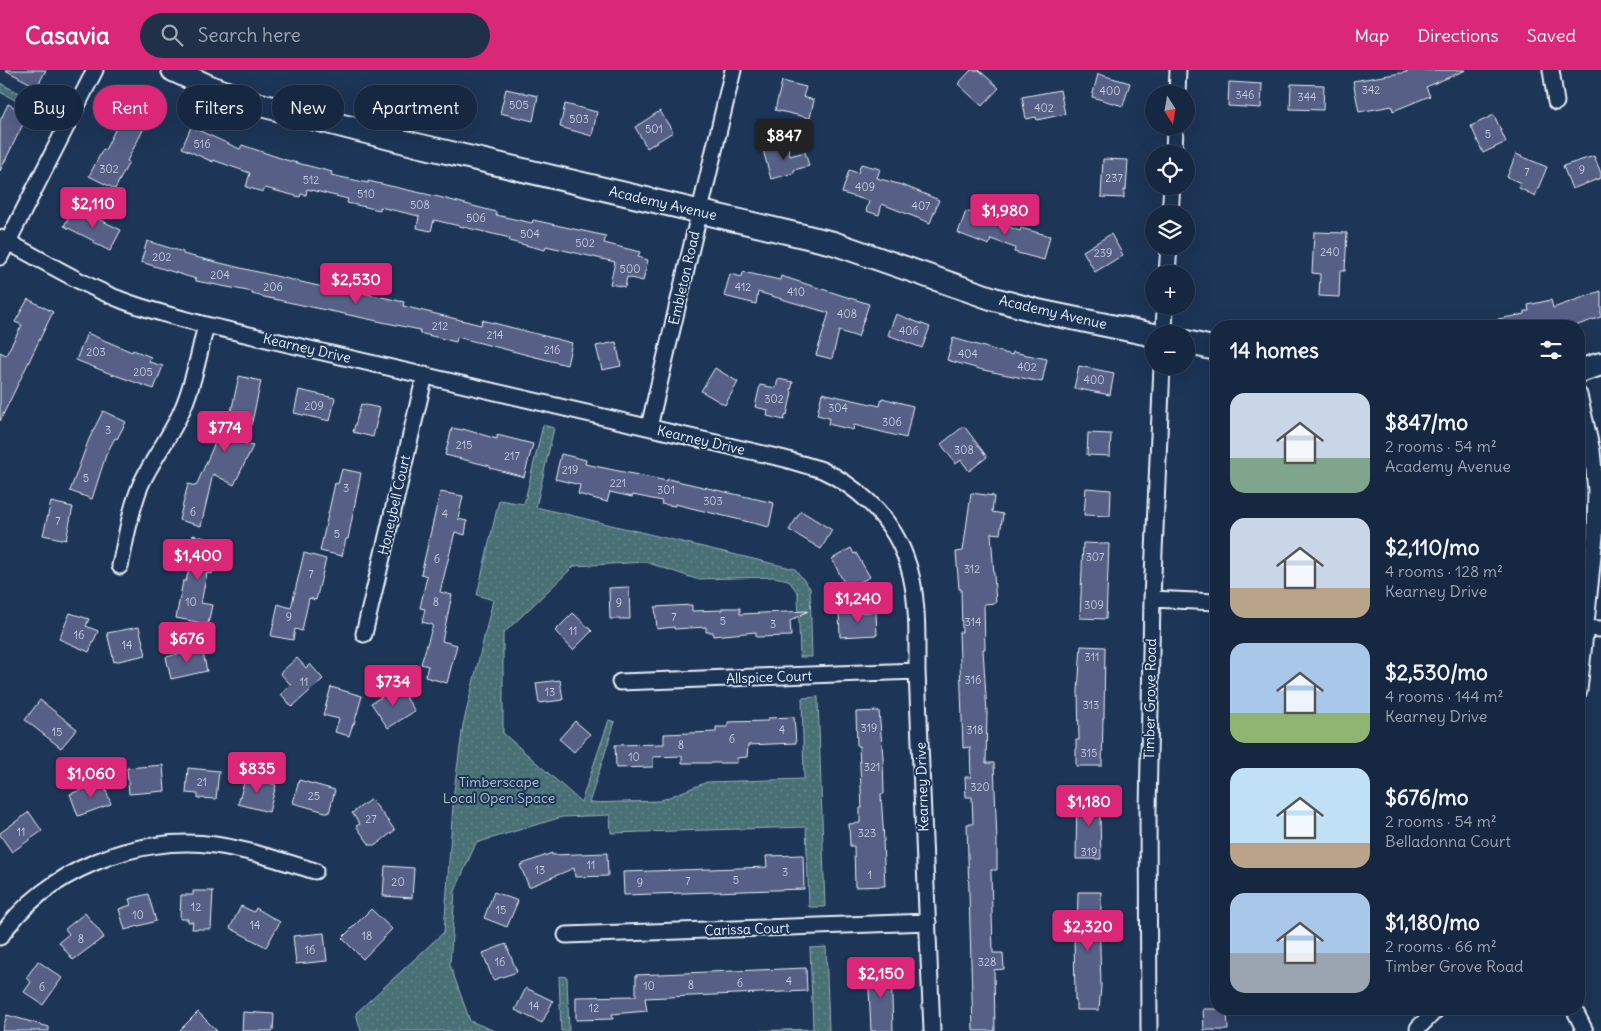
<!DOCTYPE html>
<html lang="en">
<head>
<meta charset="utf-8">
<style>
	:root { --surface:#162841; --page:#1f3048; --text:#f1f3f6; --muted:#9ea6b1; --line:#35445a; --accent:#db2777 }
	body { margin:0; font-family:Delius,sans-serif; background:var(--page); color:var(--text); height:100vh; display:flex; flex-direction:column; font-size:19px; white-space:nowrap }
	* { box-sizing:border-box; margin:0 }
	p { font-size:16px; color:var(--muted) }
	.icon { flex:none; width:28px; height:28px; fill:none; stroke:currentColor; stroke-width:2; stroke-linecap:round; stroke-linejoin:round }
	.map { position:relative; flex:1; overflow:hidden }
	.details { position:absolute; left:1210px; top:250px; width:375px; height:695px; display:flex; flex-direction:column; background:var(--surface); border-radius:20px; box-shadow:0 5px 20px #0002,0 0 0 1px var(--line) }
	.details>* { flex:none }
	.banner { position:absolute; left:15px; top:15px; width:475px; height:45px; display:flex; gap:10px }
	.needle { width:32px; rotate:169deg }
	.buttons { position:absolute; left:1145px; top:15px; display:grid; gap:10px }
	.buttons a { display:grid; place-items:center; width:50px; height:50px; border-radius:50%; background:var(--surface); box-shadow:0 5px 20px #0002,0 0 0 1px var(--line); font-size:25px }
	.price { position:absolute; translate:-50% -42px; padding:0 11px; border-radius:5px; background:var(--accent); color:#fff; font-size:16px; line-height:32px; filter:drop-shadow(0 1px 2px #0008) }
	.price::after { content:''; position:absolute; left:50%; top:30px; width:15px; height:11px; margin-left:-8px; background:inherit; clip-path:polygon(0 0,100% 0,50% 100%) }
	.price.current { background:#222; color:#fff }
	ul { padding:0; list-style:none }
	li { display:flex; align-items:center; gap:15px; height:125px; padding:0 20px }
	li span { display:grid; place-items:center; flex:none; width:140px; height:100px; border-radius:15px; color:#555 }
	li>.icon { margin-inline-start:auto }
	span .icon { width:60px; height:60px; fill:#fffc; stroke-width:1 }
	li b { font-size:21px }
	h2 { display:flex; justify-content:space-between; align-items:center; height:60px; padding:0 20px; font-size:21px }
	.chip { padding:0 18px; border-radius:22px; background:var(--surface); box-shadow:0 5px 20px #0002,0 0 0 1px var(--line); font-size:18px; line-height:45px }
	.chip.current { background:var(--accent); color:#fff }
	header { display:flex; align-items:center; gap:30px; box-sizing:border-box; height:70px; padding:0 25px; background:var(--accent); color:#fff }
	header strong { font-size:24px }
	nav { display:flex; gap:28px; margin-inline-start:auto; font-size:18px }
	.search { width:350px; height:45px; background:var(--page); display:flex; align-items:center; gap:12px; box-sizing:border-box; padding:0 18px; border-radius:28px; color:var(--muted); font-size:19px }
	.map>svg:first-child { display:block }
	.park { fill:url(#park-dots); stroke:#98b0b6 }
	.building { fill:#576087; stroke:#e8f1f8 }
	.lines { fill:none; stroke-linecap:round; stroke-linejoin:round }
	.street-casing { stroke:#e8f1f8; stroke-width:19 }
	.secondary-casing { stroke:#e8f1f8; stroke-width:26 }
	.street { stroke:#1d3557; stroke-width:15 }
	.secondary { stroke:#1d3557; stroke-width:22 }
	.labels { text-anchor:middle; stroke-width:4; stroke-linejoin:round; paint-order:stroke }
	.number-label { font-size:11px; fill:#c4cddc }
	.street-label { font-size:14px; fill:#e8f1f8; stroke:#1d3557 }
	.park-label { font-size:14px; fill:#b0c4ca; stroke:#1d3557 }
</style>
</head>
<body>
<header>
<strong>Casavia</strong>
<div class="search"><svg class="icon" aria-label="search" viewBox="0 0 24 24"><circle cx="10" cy="10" r="6"/><path d="M15 15l6 6"/></svg>Search here</div>
<nav><a>Map</a><a>Directions</a><a>Saved</a></nav>
</header>
<div class="map">
<svg width="1601" height="961" viewBox="0 0 1601 961">
	<defs>
		<pattern id="park-dots" width="8" height="8" patternUnits="userSpaceOnUse" patternTransform="scale(1.25)"><rect width="8" height="8" fill="#497074"/><path d="M2 2h.1M6 6h.1" fill="none" stroke="#638589" stroke-width="1.8" stroke-linecap="round"/></pattern>
	</defs>
	<rect width="100%" height="100%" fill="#1d3557"/>
	<filter id="ink" filterUnits="userSpaceOnUse"><feTurbulence type="fractalNoise" baseFrequency=".02" numOctaves="2"/><feDisplacementMap in="SourceGraphic" scale="10" xChannelSelector="R" yChannelSelector="G"/><feConvolveMatrix kernelMatrix="1 2 1 2 8 2 1 2 1" color-interpolation-filters="sRGB"/></filter>
	<g filter="url(#ink)">
		<path class="park" d="M0,13L53,41L49,48L0,22Z
			M543,355L554,358L536,437L795,499L810,518L812,587H800L798,523L788,510L774,507L696,509L646,492L574,496L503,564V663L581,732L609,650L615,652L589,733L659,731L707,712L804,709L802,628L818,627L825,837H809L806,757L611,763L610,745L562,747L476,773L455,821L450,895L470,951L495,961H361L356,943L444,862L454,721L463,655L493,530L477,525L499,430L524,434Z
			M826,877L829,961H754L813,959L810,878Z
			M559,906L567,907L569,961H561Z"/>
		<path class="building" d="M5,0H46L37,17Z
			M971,0H979L999,18L982,36L958,14Z
			M1406,0H1466L1426,17L1430,26L1393,41L1392,36L1359,42L1353,11L1407,2Z
			M1098,4L1130,13L1123,36L1092,27Z
			M782,11L806,17L803,27L814,30L810,48L775,40Z
			M1229,12L1262,14L1261,38L1228,36Z
			M1291,14L1324,15L1323,40L1290,39Z
			M506,19L538,26L533,51L500,43Z
			M1060,20L1065,44L1037,50L1036,47L1026,49L1022,27Z
			M132,26L155,37L127,91L129,92L115,119L89,106L103,79L105,80Z
			M8,34L28,44L0,101V51Z
			M565,34L597,42L592,66L560,57Z
			M660,41L673,62L647,78L635,57Z
			M1494,45L1506,72L1483,83L1471,56Z
			M191,57L240,79L242,75L286,90L332,102L331,105L368,113V111L439,127L496,142V145L532,153L533,150L606,166L604,173L640,182L638,187L648,190L643,211L627,207L625,217L610,214L615,192L546,176L545,180L509,171L510,168L434,150L431,161L417,158L419,146L380,137V140L347,133L348,129L307,119L306,125L301,124L300,127L265,118L263,122L246,117L250,103L213,90V92L182,78Z
			M787,74L790,86L805,82L809,96L794,100V103L771,109L763,80Z
			M1516,84L1547,97L1535,126L1519,118L1521,113L1507,107Z
			M1594,86L1601,103V108L1572,119L1563,96Z
			M1103,89L1128,90L1126,120H1124V128L1101,127Z
			M861,94L880,99L877,108L905,116L939,130L930,153L882,134L879,145L866,141L869,131L842,123L849,100L858,103Z
			M74,137L121,160L110,181L94,173V171L64,156Z
			M966,141L1020,161L1021,158L1050,166L1044,190L1014,182L1015,178L991,169L989,175L958,163Z
			M1314,162L1347,163L1345,201H1340L1339,227L1319,226L1320,204L1312,203Z
			M1111,164L1123,185L1095,202L1083,181Z
			M147,171L183,182V184L245,199L314,215L340,220L341,218L404,232L403,236L481,255L482,250L572,273L567,295L457,267L456,272L419,263L420,260L264,227L252,224L253,222L196,211V209L141,192Z
			M743,202L780,210L781,206L869,234L858,267L839,261L832,289L816,285L829,243L758,222L756,234L724,226L730,204L742,207Z
			M1601,221V247L1575,256H1499L1498,249L1525,244V241H1529L1528,235L1551,230L1553,238Z
			M28,229L53,242L0,351V282L6,285L22,255L15,252Z
			M896,244L930,257L922,278L888,265Z
			M87,263L132,282L133,280L151,287L149,292L163,296L154,319L106,302L76,290Z
			M953,268L1012,285L1013,282L1047,289L1042,312L983,300L947,290Z
			M616,272L621,296L602,300L596,276Z
			M1079,296L1114,303L1110,325L1074,318Z
			M715,298L738,312L725,335L701,321Z
			M239,306L261,311L252,352L244,373L253,376L234,415L213,404L201,456L179,450L188,414L196,416L217,368L228,373L238,344L231,342Z
			M778,309L793,312L791,321L792,322L787,345L786,344L784,350L767,346L768,340L755,337L760,315L776,318Z
			M299,320L335,328L330,351L294,343Z
			M822,323L880,336L882,328L913,336L906,368L854,355L853,360L828,354L829,348L817,345Z
			M361,334L380,338L373,367L353,362Z
			M103,341L126,352L117,369L115,368L106,385L92,429L70,421L89,369Z
			M964,356L987,387L969,401L961,390L956,394L941,374Z
			M452,358L463,360V359L497,369V365L533,374L524,407L490,398V396L445,385Z
			M1088,363L1111,364L1110,386L1087,385Z
			M561,384L586,390L585,394L667,411L668,409L774,433L769,457L675,434V436L661,434L662,431L633,425L632,427L610,422L607,432L578,424L580,415L555,409Z
			M342,399L361,403L348,469H346L342,486L320,481L335,413L338,414Z
			M1086,418L1111,420L1110,446L1084,445Z
			M440,422L463,426L458,449L467,451L465,465L455,462L440,522L452,525L442,571L457,575L447,613L425,607L428,596L421,594L433,555L422,552L425,539L420,538L427,506L421,504Z
			M971,423L994,426L992,442L1003,444L1000,464L991,463L996,533L984,534L985,579H983L987,643L986,693H994L997,773V800H991L993,883H1003L1004,899L994,900L995,961H973L967,754H973L972,727H966L965,707H971L970,677L963,678L959,562H962L961,519H959L956,482L963,481Z
			M51,432L73,437L66,470L43,465Z
			M801,441L832,460L821,479L789,460Z
			M193,465L219,471L212,504L207,503L201,533L212,535L208,554L176,548L183,511H186L193,484L189,483Z
			M1083,473L1109,474L1106,549L1080,548Z
			M851,478L854,484L856,483L870,507L847,519L832,489Z
			M304,483L326,489L316,530L309,528L302,561L295,559L293,570L271,566L278,534L291,538Z
			M629,517L630,549H610L609,518Z
			M692,535V541L722,540V538H740V544L808,541L790,551L791,566L756,567V562L713,566V562H706V557L674,559V557L657,559L655,537Z
			M876,542L877,565L840,567L839,543Z
			M70,543L89,549L86,556L98,561L89,582L59,569Z
			M573,543L592,561L573,580L555,561Z
			M139,557L146,585L114,592L107,563Z
			M1081,576L1105,577L1104,648H1103L1102,696H1076V670H1079L1078,621Z
			M202,578L207,601L171,609L166,587Z
			M297,588L306,598L310,594L323,609L292,637L281,624L291,615L280,603Z
			M560,610L563,630L539,633L536,613Z
			M331,617L362,626L354,654H353L349,666L335,662L339,649L323,645Z
			M399,617L415,641L388,658L371,633Z
			M40,630L77,659L61,678L25,650Z
			M879,641L883,687L884,724H881L884,771H883L885,816L855,817L854,776H850L849,754L860,753V738H862L859,676H857L856,642Z
			M794,647L796,673L748,675L747,687L737,688V693H682V686L653,687V697L616,698L615,675L664,674V664L716,662V657H728V652L768,651V648Z
			M575,651L590,664L574,682L559,669Z
			M163,695L165,721L129,724L127,698Z
			M188,698L219,701L216,729L198,728V724L186,723Z
			M246,706L276,715L269,742L238,734Z
			M299,710L335,720L329,743L293,733Z
			M103,712L111,734L78,746L70,724Z
			M1077,725H1102V744H1100L1101,789H1076Z
			M371,729L395,760L376,775H370L356,756L360,754L352,743Z
			M29,742L42,761L12,782L0,765V763Z
			M552,783V785L607,783L608,806L575,807L574,798L529,817L520,795Z
			M803,785L804,819L624,825L623,802L767,797L766,786Z
			M385,796L414,798L412,828L383,826Z
			M193,821H213L211,859H192L193,852H188V849H180L181,825H193Z
			M494,822L518,831L507,857L484,848Z
			M1078,822H1101V841H1099L1101,916L1099,940H1076V930H1075L1074,864H1077Z
			M148,824L156,851L125,860L119,839L131,835L129,829Z
			M241,836L254,842L256,838L280,852L266,877L230,858Z
			M371,839L392,859L363,889L342,868Z
			M85,843L104,867L73,890L59,872L69,864L65,859Z
			M324,863L327,891L296,894L293,866Z
			M506,874L517,902L493,910L483,883Z
			M38,891L62,908L43,935L24,922L31,912L26,908Z
			M891,897L893,961H871L868,898Z
			M806,898L807,921L645,928L647,941L612,944L613,949L576,950V927L636,926V905Z
			M526,918L553,931L542,953L515,940Z
			M1203,939H1227L1228,960H1204Z
			M198,942L217,961H179Z
			M243,942L274,944L273,961H242Z
			M7,945L49,957V961H2Z"/>
		<g class="lines">
			<g class="street-casing">
				<path id="street" d="M1551,0L1556,32
					M1177,24L1178,0
					M1174,84L1175,56
					M1170,144L1172,116
					M0,168C41,189 82,215 124,231C151,241 179,248 206,255L785,389C797,393 810,396 822,400C840,408 855,419 869,432C920,481 917,536 917,601L932,961
					M0,187L95,0
					M1167,204L1169,176
					M1164,264L1165,236
					M1579,325L1592,381L1596,420L1595,466L1579,621
					M649,357L733,0
					M120,496C126,469 130,440 141,414C153,388 171,366 182,340C194,313 199,283 206,255
					M1152,529L1216,532
					M1585,558L1601,559
					M364,564L425,305
					M620,612L917,601
					M566,865L928,852
					M0,867C45,801 137,764 215,775C249,780 282,791 315,801
					M1574,939L1585,961
					M1418,958L1437,939
					M1149,961L1148,741L1152,529L1162,296"/>
			</g>
			<g class="secondary-casing">
				<path id="secondary" d="M173,0L210,17L257,34L417,75L833,173L994,229L1038,241L1154,265
					M1186,272L1216,279
					M1579,301L1601,294"/>
			</g>
			<use href="#street" class="street"/>
			<use href="#secondary" class="secondary"/>
		</g>
	</g>
	<g class="labels">
		<g class="number-label">
			<text x="1371" y="24">342</text>
			<text x="1110" y="25">400</text>
			<text x="1245" y="29">346</text>
			<text x="1307" y="31">344</text>
			<text x="519" y="39">505</text>
			<text x="1044" y="42">402</text>
			<text x="579" y="53">503</text>
			<text x="654" y="63">501</text>
			<text x="1488" y="68">5</text>
			<text x="202" y="78">516</text>
			<text x="109" y="103">302</text>
			<text x="1582" y="104">9</text>
			<text x="1527" y="106">7</text>
			<text x="1114" y="112">237</text>
			<text x="311" y="114">512</text>
			<text x="865" y="121">409</text>
			<text x="366" y="128">510</text>
			<text x="420" y="139">508</text>
			<text x="921" y="140">407</text>
			<text x="476" y="152">506</text>
			<text x="530" y="168">504</text>
			<text x="585" y="177">502</text>
			<text x="1330" y="186">240</text>
			<text x="1103" y="187">239</text>
			<text x="162" y="191">202</text>
			<text x="630" y="203">500</text>
			<text x="220" y="209">204</text>
			<text x="273" y="221">206</text>
			<text x="743" y="221">412</text>
			<text x="796" y="226">410</text>
			<text x="847" y="248">408</text>
			<text x="440" y="260">212</text>
			<text x="909" y="265">406</text>
			<text x="495" y="269">214</text>
			<text x="552" y="284">216</text>
			<text x="96" y="286">203</text>
			<text x="968" y="288">404</text>
			<text x="1027" y="301">402</text>
			<text x="143" y="306">205</text>
			<text x="1094" y="314">400</text>
			<text x="774" y="333">302</text>
			<text x="314" y="340">209</text>
			<text x="838" y="342">304</text>
			<text x="892" y="356">306</text>
			<text x="108" y="364">3</text>
			<text x="464" y="379">215</text>
			<text x="964" y="384">308</text>
			<text x="512" y="390">217</text>
			<text x="570" y="404">219</text>
			<text x="86" y="412">5</text>
			<text x="618" y="417">221</text>
			<text x="346" y="422">3</text>
			<text x="666" y="424">301</text>
			<text x="713" y="435">303</text>
			<text x="193" y="446">6</text>
			<text x="445" y="448">4</text>
			<text x="58" y="455">7</text>
			<text x="337" y="468">5</text>
			<text x="1095" y="491">307</text>
			<text x="437" y="493">6</text>
			<text x="972" y="503">312</text>
			<text x="311" y="508">7</text>
			<text x="191" y="536">10</text>
			<text x="436" y="536">8</text>
			<text x="619" y="537">9</text>
			<text x="1094" y="539">309</text>
			<text x="289" y="551">9</text>
			<text x="674" y="551">7</text>
			<text x="723" y="555">5</text>
			<text x="973" y="556">314</text>
			<text x="773" y="558">3</text>
			<text x="573" y="565">11</text>
			<text x="79" y="569">16</text>
			<text x="127" y="579">14</text>
			<text x="1092" y="591">311</text>
			<text x="973" y="614">316</text>
			<text x="304" y="616">11</text>
			<text x="550" y="626">13</text>
			<text x="1091" y="639">313</text>
			<text x="869" y="662">319</text>
			<text x="782" y="664">4</text>
			<text x="975" y="664">318</text>
			<text x="57" y="666">15</text>
			<text x="732" y="673">6</text>
			<text x="681" y="679">8</text>
			<text x="1089" y="687">315</text>
			<text x="634" y="691">10</text>
			<text x="872" y="701">321</text>
			<text x="202" y="716">21</text>
			<text x="980" y="721">320</text>
			<text x="314" y="730">25</text>
			<text x="371" y="753">27</text>
			<text x="21" y="766">11</text>
			<text x="867" y="767">323</text>
			<text x="1089" y="786">319</text>
			<text x="591" y="799">11</text>
			<text x="540" y="804">13</text>
			<text x="785" y="806">3</text>
			<text x="870" y="809">1</text>
			<text x="736" y="814">5</text>
			<text x="688" y="815">7</text>
			<text x="398" y="816">20</text>
			<text x="640" y="817">9</text>
			<text x="196" y="841">12</text>
			<text x="501" y="844">15</text>
			<text x="138" y="849">10</text>
			<text x="255" y="859">14</text>
			<text x="367" y="870">18</text>
			<text x="81" y="873">8</text>
			<text x="310" y="884">16</text>
			<text x="500" y="896">16</text>
			<text x="987" y="896">328</text>
			<text x="789" y="915">4</text>
			<text x="740" y="917">6</text>
			<text x="691" y="919">8</text>
			<text x="649" y="920">10</text>
			<text x="42" y="921">6</text>
			<text x="534" y="940">14</text>
			<text x="594" y="942">12</text>
		</g>
		<g class="street-label">
			<text transform="translate(663 133) rotate(13)" y="5">Academy Avenue</text>
			<text transform="translate(684 208) rotate(-77)" y="5">Embleton Road</text>
			<text transform="translate(1053 242) rotate(13)" y="5">Academy Avenue</text>
			<text transform="translate(307 278) rotate(13)" y="5">Kearney Drive</text>
			<text transform="translate(701 370) rotate(13)" y="5">Kearney Drive</text>
			<text transform="translate(394 435) rotate(-77)" y="5">Honeybell Court</text>
			<text transform="translate(769 607) rotate(-2)" y="5">Allspice Court</text>
			<text transform="translate(1150 629) rotate(-89)" y="5">Timber Grove Road</text>
			<text transform="translate(922 717) rotate(-92)" y="5">Kearney Drive</text>
			<text transform="translate(747 859) rotate(-2)" y="5">Carissa Court</text>
		</g>
		<g class="park-label">
			<text x="499" y="717">Timberscape<tspan x="499" dy="16">Local Open Space</tspan></text>
		</g>
	</g>
</svg>
<div class="buttons">
<a><svg class="needle" viewBox="-14 -14 28 28"><path d="M0-13l5 13h-10z" fill="#e53935"/><path d="M0 13l5-13h-10z" fill="#9ea6b1"/></svg></a>
<a><svg class="icon" aria-label="locate" viewBox="0 0 24 24"><circle cx="12" cy="12" r="6"/><path d="M12 2v4M12 18v4M2 12h4M18 12h4"/></svg></a>
<a><svg class="icon" aria-label="layers" viewBox="0 0 24 24"><path d="M12 4l9 5-9 5-9-5zM3 14l9 5 9-5"/></svg></a>
<a>+</a>
<a>−</a>
</div>
<b class="price current" style="left:784px;top:91px">$847</b>
<b class="price" style="left:93px;top:159px">$2,110</b>
<b class="price" style="left:1005px;top:166px">$1,980</b>
<b class="price" style="left:356px;top:235px">$2,530</b>
<b class="price" style="left:225px;top:383px">$774</b>
<b class="price" style="left:198px;top:511px">$1,400</b>
<b class="price" style="left:858px;top:554px">$1,240</b>
<b class="price" style="left:187px;top:594px">$676</b>
<b class="price" style="left:393px;top:637px">$734</b>
<b class="price" style="left:257px;top:724px">$835</b>
<b class="price" style="left:91px;top:729px">$1,060</b>
<b class="price" style="left:1089px;top:757px">$1,180</b>
<b class="price" style="left:1088px;top:882px">$2,320</b>
<b class="price" style="left:881px;top:929px">$2,150</b>
<div class="banner">
<a class="chip">Buy</a>
<a class="chip current">Rent</a>
<a class="chip">Filters</a>
<a class="chip">New</a>
<a class="chip">Apartment</a>
</div>
<section class="details">
<h2>14 homes<svg class="icon" aria-label="filters" viewBox="0 0 24 24"><path d="M4 7h16M4 17h16"/><circle cx="9" cy="7" r="2"/><circle cx="15" cy="17" r="2"/></svg></h2>
<ul>
<li><span style="background:linear-gradient(#c9d6e8 65%,#7fa58c 0)"><svg class="icon" aria-label="home" viewBox="0 0 24 24"><path d="M3 11l9-7 9 7M6 9v11h12V9"/></svg></span><div><b>$847/mo</b><p>2 rooms · 54 m²</p><p>Academy Avenue</p></div></li>
<li><span style="background:linear-gradient(#c9d6e8 70%,#b9a48a 0)"><svg class="icon" aria-label="home" viewBox="0 0 24 24"><path d="M3 11l9-7 9 7M6 9v11h12V9"/></svg></span><div><b>$2,110/mo</b><p>4 rooms · 128 m²</p><p>Kearney Drive</p></div></li>
<li><span style="background:linear-gradient(#a9c7e8 70%,#8fb573 0)"><svg class="icon" aria-label="home" viewBox="0 0 24 24"><path d="M3 11l9-7 9 7M6 9v11h12V9"/></svg></span><div><b>$2,530/mo</b><p>4 rooms · 144 m²</p><p>Kearney Drive</p></div></li>
<li><span style="background:linear-gradient(#bfe0f5 75%,#b9a48a 0)"><svg class="icon" aria-label="home" viewBox="0 0 24 24"><path d="M3 11l9-7 9 7M6 9v11h12V9"/></svg></span><div><b>$676/mo</b><p>2 rooms · 54 m²</p><p>Belladonna Court</p></div></li>
<li><span style="background:linear-gradient(#a9c7e8 60%,#9aa5b1 0)"><svg class="icon" aria-label="home" viewBox="0 0 24 24"><path d="M3 11l9-7 9 7M6 9v11h12V9"/></svg></span><div><b>$1,180/mo</b><p>2 rooms · 66 m²</p><p>Timber Grove Road</p></div></li>
</ul>
</section>
</div>
</body>
</html>
